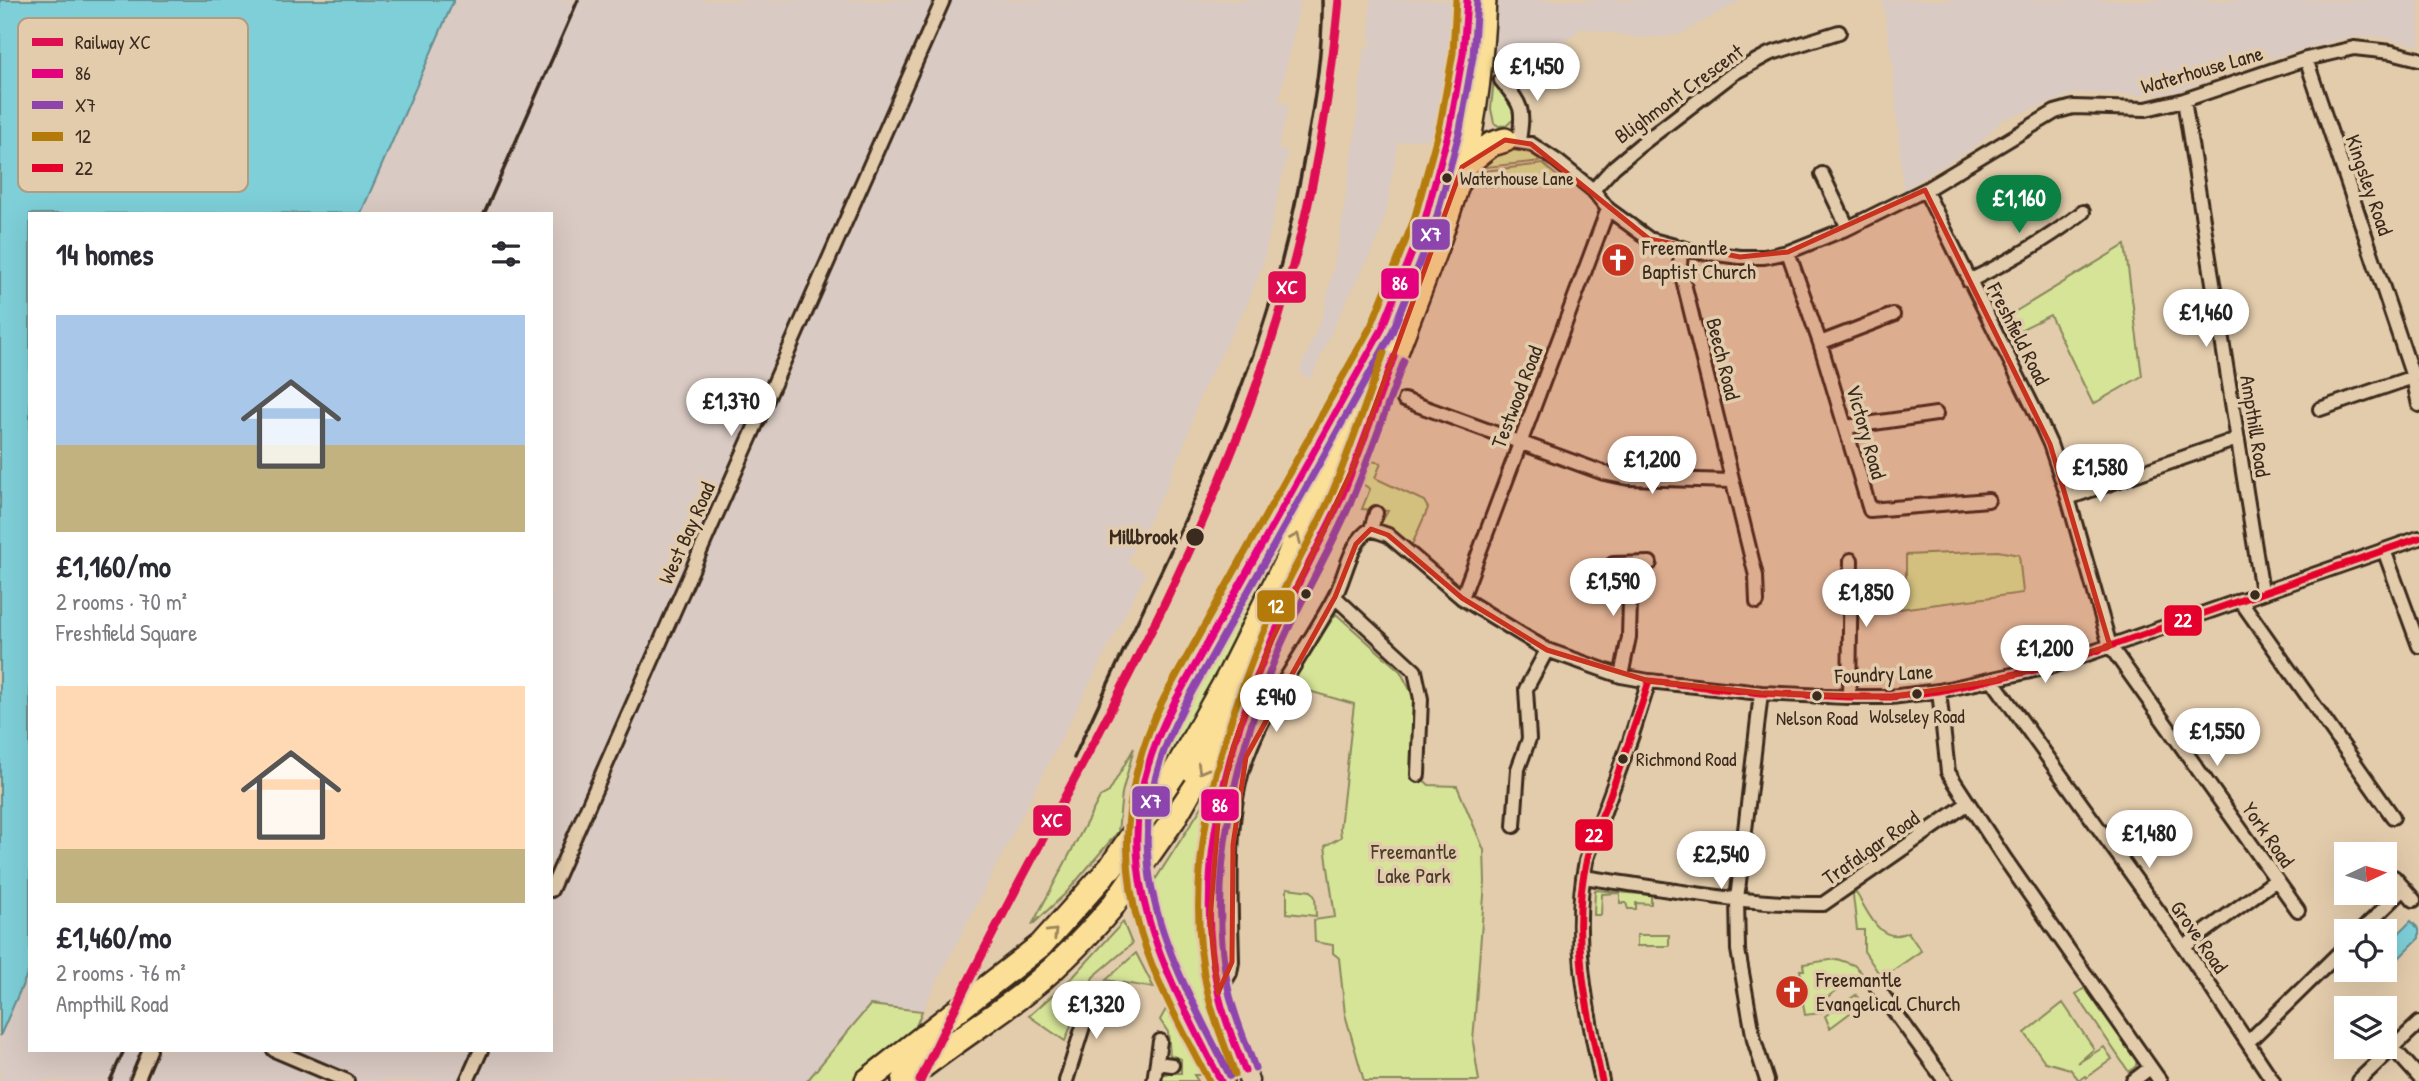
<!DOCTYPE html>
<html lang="en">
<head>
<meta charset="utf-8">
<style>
	:root { --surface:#fff; --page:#f7f7f7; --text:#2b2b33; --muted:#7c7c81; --accent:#0b8043 }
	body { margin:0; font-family:"Patrick Hand",sans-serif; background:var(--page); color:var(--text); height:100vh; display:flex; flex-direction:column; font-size:26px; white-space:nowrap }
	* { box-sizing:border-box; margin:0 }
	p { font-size:23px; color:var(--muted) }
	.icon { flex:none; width:38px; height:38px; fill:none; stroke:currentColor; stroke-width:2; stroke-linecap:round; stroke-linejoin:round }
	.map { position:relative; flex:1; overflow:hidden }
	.side { position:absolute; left:28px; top:212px; width:525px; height:840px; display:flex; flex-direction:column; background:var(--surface); border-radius:0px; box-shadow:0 7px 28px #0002 }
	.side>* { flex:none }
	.needle { width:46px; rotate:86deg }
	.fabs { position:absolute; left:2334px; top:842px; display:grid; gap:14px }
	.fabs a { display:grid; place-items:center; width:63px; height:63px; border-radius:0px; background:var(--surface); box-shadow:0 7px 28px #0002; font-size:35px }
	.price { position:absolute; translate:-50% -60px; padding:0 16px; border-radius:24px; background:#fff; color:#222; font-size:23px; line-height:46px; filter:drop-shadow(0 2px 4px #0008) }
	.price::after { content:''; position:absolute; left:50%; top:42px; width:21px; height:16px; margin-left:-10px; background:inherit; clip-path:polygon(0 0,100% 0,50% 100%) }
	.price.active { background:var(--accent); color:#fff }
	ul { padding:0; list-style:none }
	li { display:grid; align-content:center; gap:14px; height:371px; padding:0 28px }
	li span { display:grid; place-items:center; height:217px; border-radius:0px; color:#555 }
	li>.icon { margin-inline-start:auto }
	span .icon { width:126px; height:126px; fill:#fffc; stroke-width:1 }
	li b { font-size:30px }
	h2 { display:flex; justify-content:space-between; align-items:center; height:84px; padding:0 28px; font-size:30px }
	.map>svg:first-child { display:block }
	.built { fill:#d9cac3 }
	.green { fill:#d6e498; stroke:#88875b; stroke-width:2 }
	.water { fill:#7ecfd8; stroke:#638d8e; stroke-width:2 }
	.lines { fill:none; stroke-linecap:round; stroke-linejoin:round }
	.street-casing { stroke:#3b2a1e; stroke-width:18 }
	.secondary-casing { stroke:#3b2a1e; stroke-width:23 }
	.highway-casing { stroke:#3b2a1e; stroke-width:28 }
	.street { stroke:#e3ccac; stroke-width:12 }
	.secondary { stroke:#e3ccac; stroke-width:18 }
	.highway { stroke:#fbdf96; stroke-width:23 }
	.rail { stroke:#3b2a1e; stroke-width:3.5 }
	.highway-bridge-casing { stroke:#3b2a1e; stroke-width:28; stroke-linecap:butt }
	.highway-bridge { stroke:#fbdf96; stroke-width:23 }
	.bus-1-casing { stroke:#e3ccac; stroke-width:12 }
	.bus-2-casing { stroke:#e3ccac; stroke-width:12 }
	.bus-3-casing { stroke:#e3ccac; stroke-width:12 }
	.bus-4-casing { stroke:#e3ccac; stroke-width:12 }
	.bus-1 { stroke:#e5007d; stroke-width:7 }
	.bus-2 { stroke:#8e44ad; stroke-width:7 }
	.bus-3 { stroke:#b57b0a; stroke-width:7 }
	.bus-4 { stroke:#e4002b; stroke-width:7 }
	.rail-1-casing { stroke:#e3ccac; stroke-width:14 }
	.rail-1 { stroke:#df0d52; stroke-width:9 }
	.oneway { stroke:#9b845a }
	.marked { fill:#c8321e; fill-opacity:0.2; stroke:#c8321e; stroke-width:5; stroke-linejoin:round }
	.bus-dot { fill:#3b2a1e; stroke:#e3ccac; stroke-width:2.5 }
	.labels { text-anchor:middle; stroke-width:7; stroke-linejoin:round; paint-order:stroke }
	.bus-label { font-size:19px; fill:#3b2a1e; stroke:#e3ccac; text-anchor:start }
	.street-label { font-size:21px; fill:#3b2a1e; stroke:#e3ccac }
	.poi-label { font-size:21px; fill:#3b2a1e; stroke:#e3ccac; text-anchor:start }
	.stop-label { font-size:21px; font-weight:bold; fill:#3b2a1e; stroke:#e3ccac; text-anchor:end }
	.park-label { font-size:21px; fill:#4a3d2a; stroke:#e3ccac }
	.key { fill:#e3ccac; stroke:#b19b81; stroke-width:2 }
	.key-label { font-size:19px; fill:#3b2a1e }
	.line-badge { stroke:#e3ccac; stroke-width:2.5 }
	.badge-label { font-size:19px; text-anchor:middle; font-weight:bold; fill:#fff }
</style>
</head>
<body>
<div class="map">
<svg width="2419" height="1081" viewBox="0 0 2419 1081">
	<rect width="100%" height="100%" fill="#e3ccac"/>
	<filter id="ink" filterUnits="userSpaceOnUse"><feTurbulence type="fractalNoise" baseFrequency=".0143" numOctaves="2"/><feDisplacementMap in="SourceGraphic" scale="14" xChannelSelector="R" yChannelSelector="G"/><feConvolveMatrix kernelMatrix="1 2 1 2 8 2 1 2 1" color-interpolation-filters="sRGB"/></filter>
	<g filter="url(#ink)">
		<path class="built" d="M454,0H1301L1279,101L1289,106L1278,148L1288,152L1262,267L1247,304L1200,396L1187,437L1166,488L1127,562L1146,573L922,1011L870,1005L807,1081H0V1036L30,968V1050H551V214L361,213Z
			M1370,0H1454L1448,66L1433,138L1398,142L1387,208L1378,239L1336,322L1310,380L1299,372L1324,312L1340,234L1356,127L1364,47L1370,49Z
			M1498,0H1743L1678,35L1641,38L1582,28L1514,82L1498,59H1495Z
			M1882,0H2419V46L2386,38L2369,36L2344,38L2271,58L2264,51L2235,61L2230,71L2181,90L2156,95L2077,93L2002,120L1979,144L1903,190L1892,60Z"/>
		<path class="green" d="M1495,68H1498C1497,94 1511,95 1516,117L1507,125L1499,126L1494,123L1491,109Z
			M1505,149L1531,153L1542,161L1486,167L1484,161Z
			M1543,164L1558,177L1527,184L1505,186L1504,182L1496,183V186H1476L1478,178L1485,171Z
			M2125,245L2142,376L2093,404L2050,315L2012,334L2003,319Z
			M1340,420L1236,645L1157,778L1169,732Z
			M1371,461L1381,463L1375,478L1424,501L1428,508L1411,547L1379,527L1388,511L1362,509L1370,489L1363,484Z
			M1998,551L2019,555L2023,593L1884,611H1861V585H1906V555Z
			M1336,614L1400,671L1415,699L1418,775L1429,785L1457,786L1484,850L1485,882L1473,1042L1479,1081H1364L1345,1014L1339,958L1333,953V945L1315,942L1314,920L1335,917L1325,846L1341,837L1340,828L1354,704L1288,685Z
			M1134,748L1122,793L1118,832L1066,893L1032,925L1100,797L1109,792Z
			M1214,788L1216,1011L1224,1036L1214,1055L1168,952L1150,888Z
			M1287,888L1311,891L1315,897L1316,916L1287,913Z
			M1595,890L1651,895V904L1636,903V909H1628L1626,903H1620V893L1602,894L1601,915H1594Z
			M1856,893C1869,912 1879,946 1908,932L1921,951L1882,978L1864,951V930H1857L1853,895Z
			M1123,922L1132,944L1093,977L1082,1008L1070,1009L1067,1018L1072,1023L1065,1041L1029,1016L1074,976Z
			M1637,935H1669V946H1637Z
			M1136,953L1154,988L1106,980Z
			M1837,959L1854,965L1862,973L1817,1004L1821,1013L1805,1015L1801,991L1803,990L1800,970H1804L1803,964Z
			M2088,986L2137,1057L2136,1066L2129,1072L2076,994Z
			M1856,995L1862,1004L1830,1028L1825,1016Z
			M2063,1003L2094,1049L2078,1063L2104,1047L2112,1059L2086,1078L2085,1076L2079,1080L2070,1069L2045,1062L2025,1033Z
			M870,1005L922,1011L914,1031L873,1062L855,1081H807Z
			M1166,1009L1202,1075H1194L1198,1081H1161L1163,1075L1168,1073H1181V1059L1170,1055L1168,1032L1160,1020Z"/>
		<path class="water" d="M0,0H454L361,213L30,214V968L0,1036Z
			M2411,921L2419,929V938L2394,963L2385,955V947Z"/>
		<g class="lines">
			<g class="street-casing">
				<path id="street" d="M2306,59L2413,377L2419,405
					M1501,80C1522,106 1524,107 1519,141
					M2184,100L2262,592
					M1505,140L1531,144L1557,161L1593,190L1608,209L1649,239L1693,251L1740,257H1764L1788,252L1848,228L1925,190L2055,112L2073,107L2146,109L2184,100L2306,59L2354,48L2391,52L2419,59
					M1822,174L1848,228
					M1593,190L1614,167L1639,146L1734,73L1769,54L1839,32
					M1925,190L2034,409L2050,444L2068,498
					M1681,249L1680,267L1756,576L1757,602
					M1788,252L1820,343L1870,510L1988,500
					M1969,281C2010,261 2047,240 2083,212
					M1820,343L1893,315
					M1404,400L1604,473L1629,478L1731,481
					M2320,409L2419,375
					M1846,427L1936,414
					M2237,439L2068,498L2110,646L2298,910
					M1371,529L1388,535L1462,598L1547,650L1621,676L1649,681L1761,693L1849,697H1891L1939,691L2053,666L2419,538
					M2384,550L2419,646
					M1613,564L1650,563
					M1335,597L1415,671L1421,699L1418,775
					M1462,598L1608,209
					M2240,600L2393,817
					M1621,676L1629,637L1631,564
					M1993,681L2184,947L2273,1081
					M1939,691L1948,772L2005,859L2160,1081
					M1761,693L1737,899L1738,950L1754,1040L1767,1081
					M1849,697L1851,560
					M1514,826L1518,769L1529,739L1526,689L1547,650
					M1583,877C1662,888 1743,905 1823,904L1967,804
					M2394,877L2414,900
					M551,890L943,0
					M2361,931L2404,889
					M2184,947L2276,880
					M1876,986L1945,1081
					M1220,990L1230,973L1232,962C1231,901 1225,813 1247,756C1268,699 1306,651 1334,598C1346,577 1349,542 1371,529L1376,513
					M2248,1042L2347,945
					M2393,1048L2419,1077
					M274,1050L347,1081
					M1157,1063L1172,1065
					M137,1081L150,1050
					M467,1081L481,1050
					M1066,1081L1094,991
					M1154,1081L1160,1041
					M1602,1081C1586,1009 1571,934 1586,861L1631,738L1649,681
					M2133,1081L2150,1068
					M2358,1081L2419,1023"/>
			</g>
			<g class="secondary-casing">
				<path id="secondary" d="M1218,993L1249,1081"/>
			</g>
			<g class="highway-casing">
				<path id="highway" d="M1462,167L1492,144L1505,140
					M1175,772L1229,676L1288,558L1424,223L1450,127L1463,54L1467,0
					M1173,820C1233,716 1292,611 1339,501C1361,451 1379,398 1398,347C1420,288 1445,229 1462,168C1477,113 1481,56 1484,0
					M1218,993C1203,896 1214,803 1247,710
					M867,1081L1041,945L1111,867
					M904,1081C941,1051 980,1026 1018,998C1052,972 1083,941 1111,908
					M1221,1081C1190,1020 1149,956 1139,887C1122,772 1190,673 1243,578C1274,521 1305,463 1338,406"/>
			</g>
			<use href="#street" class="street"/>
			<use href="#secondary" class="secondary"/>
			<use href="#highway" class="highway"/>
			<path class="rail" d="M484,214L578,0
				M1074,758C1136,618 1210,482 1259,337C1280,275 1295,211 1306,147C1315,99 1323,49 1322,0
				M110,1081L124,1050"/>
			<g class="highway-bridge-casing">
				<path id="highway-bridge" d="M1111,867L1175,772
					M1111,908L1173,820"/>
			</g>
			<use href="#highway-bridge" class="highway-bridge"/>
			<g class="bus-1-casing">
				<path id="bus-1" d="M1245,1071C1236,1045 1223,1018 1218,991C1193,875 1225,751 1270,644C1290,595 1318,549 1340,501C1360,454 1376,405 1394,357
					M1221,1081C1153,949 1097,849 1174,703L1381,331L1424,223L1450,127L1463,54L1467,0"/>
			</g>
			<g class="bus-2-casing">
				<path id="bus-2" d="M1255,1068C1246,1042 1233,1014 1228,987C1206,877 1236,749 1280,647C1301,599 1329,553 1350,504C1370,457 1386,408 1404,361
					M1230,1076C1164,948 1108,851 1183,708L1391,335L1434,227L1460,130L1473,56L1477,1"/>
			</g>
			<g class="bus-3-casing">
				<path id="bus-3" d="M1235,1074C1226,1048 1214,1021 1208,994C1181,876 1216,750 1260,641C1280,592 1308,546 1330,498C1350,451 1366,401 1384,353
					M1209,1081C1159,985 1112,907 1132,794C1138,760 1148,729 1164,698L1371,326L1414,220L1440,125L1453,53L1456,0"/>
			</g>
			<g class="bus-4-casing">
				<path id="bus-4" d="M1602,1081C1587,1011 1570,935 1586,863C1590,841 1601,819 1609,798C1623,759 1637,720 1649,681L1761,693L1849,697H1891L1939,691L2053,666L2419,538"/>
			</g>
			<use href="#bus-1" class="bus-1"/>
			<use href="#bus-2" class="bus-2"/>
			<use href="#bus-3" class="bus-3"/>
			<use href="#bus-4" class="bus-4"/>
			<g class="rail-1-casing">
				<path id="rail-1" d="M920,1081C1028,847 1172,628 1257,384C1302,255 1326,135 1339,0"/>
			</g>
			<use href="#rail-1" class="rail-1"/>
		</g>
		<defs><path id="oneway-chevron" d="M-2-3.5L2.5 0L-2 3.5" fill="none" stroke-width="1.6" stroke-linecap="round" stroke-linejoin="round" transform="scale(1.75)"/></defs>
		<g class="oneway">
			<use href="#oneway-chevron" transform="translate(1296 538) rotate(-67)"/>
			<use href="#oneway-chevron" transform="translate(1202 769) rotate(119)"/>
			<use href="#oneway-chevron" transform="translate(1053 933) rotate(-45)"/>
		</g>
	</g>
	<path class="marked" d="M1505,140L1531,144L1649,239L1740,257L1788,252L1925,190L2050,444L2110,646L1993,681L1891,697L1761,693L1649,681L1547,650L1462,598L1388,535L1371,529L1356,544L1335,597L1246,757L1233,845L1232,962L1218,993L1210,919L1219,809L1233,748L1270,644L1351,472L1462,167Z"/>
	<defs>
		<g id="church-disc" transform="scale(1.75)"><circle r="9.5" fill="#c8321e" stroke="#e3ccac"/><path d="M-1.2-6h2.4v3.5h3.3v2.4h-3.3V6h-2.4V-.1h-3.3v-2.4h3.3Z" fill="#fff"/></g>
	</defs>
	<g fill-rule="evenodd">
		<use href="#church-disc" x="1618" y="260"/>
		<use href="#church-disc" x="1792" y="992"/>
	</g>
	<g class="bus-dot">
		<circle cx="1447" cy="178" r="6"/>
		<circle cx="1195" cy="537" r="10"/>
		<circle cx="1306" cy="594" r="6"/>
		<circle cx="2255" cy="595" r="6"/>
		<circle cx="1917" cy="694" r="6"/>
		<circle cx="1817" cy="696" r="6"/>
		<circle cx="1623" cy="759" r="6"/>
	</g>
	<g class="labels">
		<g class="bus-label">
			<text x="1460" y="185">Waterhouse Lane</text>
			<text x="1917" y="723" text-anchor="middle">Wolseley Road</text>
			<text x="1817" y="725" text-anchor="middle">Nelson Road</text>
			<text x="1636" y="766">Richmond Road</text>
		</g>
		<g class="street-label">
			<text transform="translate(2202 70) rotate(-16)" y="7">Waterhouse Lane</text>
			<text transform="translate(1679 94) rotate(-36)" y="7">Blighmont Crescent</text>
			<text transform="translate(2369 185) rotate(71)" y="7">Kingsley Road</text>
			<text transform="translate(2018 334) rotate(63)" y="7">Freshfield Road</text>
			<text transform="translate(1723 359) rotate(76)" y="7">Beech Road</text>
			<text transform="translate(1517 397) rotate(-69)" y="7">Testwood Road</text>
			<text transform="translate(2255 426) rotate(81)" y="7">Ampthill Road</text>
			<text transform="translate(1866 432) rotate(74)" y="7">Victory Road</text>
			<text transform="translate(687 533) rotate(-66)" y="7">West Bay Road</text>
			<text transform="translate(1884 674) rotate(-3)" y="7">Foundry Lane</text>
			<text transform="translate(2268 835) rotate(55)" y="7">York Road</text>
			<text transform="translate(1871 848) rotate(-35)" y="7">Trafalgar Road</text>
			<text transform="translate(2199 937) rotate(55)" y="7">Grove Road</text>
		</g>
		<g class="poi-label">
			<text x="1642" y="255">Freemantle<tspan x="1642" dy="24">Baptist Church</tspan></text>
			<text x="1816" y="987">Freemantle<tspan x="1816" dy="24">Evangelical Church</tspan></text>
		</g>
		<g class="stop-label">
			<text x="1178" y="544">Millbrook</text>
		</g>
		<g class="park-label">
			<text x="1414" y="859">Freemantle<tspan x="1414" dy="24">Lake Park</tspan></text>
		</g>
	</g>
	<rect x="18" y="18" width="230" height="174" rx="10" class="key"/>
	<rect x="32" y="38" width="31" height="8" fill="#df0d52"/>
	<rect x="32" y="69" width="31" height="9" fill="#e5007d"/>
	<rect x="32" y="101" width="31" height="8" fill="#8e44ad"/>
	<rect x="32" y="132" width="31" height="9" fill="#b57b0a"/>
	<rect x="32" y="164" width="31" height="8" fill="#e4002b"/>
	<g class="key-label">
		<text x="75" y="49">Railway XC</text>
		<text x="75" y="80">86</text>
		<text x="75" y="112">X7</text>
		<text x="75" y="143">12</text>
		<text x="75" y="175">22</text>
	</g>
	<g class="line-badge">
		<rect x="1411" y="218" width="40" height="33" rx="7" fill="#8e44ad"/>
		<rect x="1380" y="267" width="40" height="33" rx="7" fill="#e5007d"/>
		<rect x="1267" y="270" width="40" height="34" rx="7" fill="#df0d52"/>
		<rect x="1256" y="589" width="40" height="34" rx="7" fill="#b57b0a"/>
		<rect x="2163" y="604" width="40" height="33" rx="7" fill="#e4002b"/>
		<rect x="1131" y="785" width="40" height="33" rx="7" fill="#8e44ad"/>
		<rect x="1200" y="788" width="40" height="34" rx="7" fill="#e5007d"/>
		<rect x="1032" y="804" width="40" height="33" rx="7" fill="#df0d52"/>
		<rect x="1574" y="818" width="40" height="34" rx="7" fill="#e4002b"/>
	</g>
	<g class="badge-label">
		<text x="1431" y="241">X7</text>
		<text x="1400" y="290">86</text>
		<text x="1287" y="294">XC</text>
		<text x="1276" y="613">12</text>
		<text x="2183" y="627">22</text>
		<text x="1151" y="808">X7</text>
		<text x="1220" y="812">86</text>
		<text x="1052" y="827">XC</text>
		<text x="1594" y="842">22</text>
	</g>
</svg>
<div class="fabs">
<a><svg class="needle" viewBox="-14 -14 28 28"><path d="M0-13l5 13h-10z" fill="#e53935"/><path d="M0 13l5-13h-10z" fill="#7c7c81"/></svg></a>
<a><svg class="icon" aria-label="locate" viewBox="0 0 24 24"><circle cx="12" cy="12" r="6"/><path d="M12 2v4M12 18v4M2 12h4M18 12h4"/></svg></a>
<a><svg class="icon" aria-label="layers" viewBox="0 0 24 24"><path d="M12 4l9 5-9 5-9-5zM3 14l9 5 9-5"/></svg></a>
</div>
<b class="price" style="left:1537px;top:103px">£1,450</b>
<b class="price active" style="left:2019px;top:235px">£1,160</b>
<b class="price" style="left:2206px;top:349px">£1,460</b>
<b class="price" style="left:731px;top:438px">£1,370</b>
<b class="price" style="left:1652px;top:496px">£1,200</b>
<b class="price" style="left:2100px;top:504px">£1,580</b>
<b class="price" style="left:1613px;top:618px">£1,590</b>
<b class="price" style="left:1866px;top:629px">£1,850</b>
<b class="price" style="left:2045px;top:685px">£1,200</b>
<b class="price" style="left:1276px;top:734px">£940</b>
<b class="price" style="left:2217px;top:768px">£1,550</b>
<b class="price" style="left:2149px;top:870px">£1,480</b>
<b class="price" style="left:1721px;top:891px">£2,540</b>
<b class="price" style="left:1096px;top:1041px">£1,320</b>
<section class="side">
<h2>14 homes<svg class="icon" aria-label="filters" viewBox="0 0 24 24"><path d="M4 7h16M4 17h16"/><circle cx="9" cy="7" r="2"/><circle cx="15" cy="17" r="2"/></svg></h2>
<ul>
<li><span style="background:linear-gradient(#a9c7e8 60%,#c2b280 0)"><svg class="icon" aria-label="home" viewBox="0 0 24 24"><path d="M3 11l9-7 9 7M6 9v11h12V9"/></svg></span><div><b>£1,160/mo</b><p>2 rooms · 70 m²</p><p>Freshfield Square</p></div></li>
<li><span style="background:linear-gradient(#ffd9b3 75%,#c2b280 0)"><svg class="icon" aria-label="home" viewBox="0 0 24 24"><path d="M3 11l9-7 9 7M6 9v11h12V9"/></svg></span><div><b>£1,460/mo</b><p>2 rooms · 76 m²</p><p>Ampthill Road</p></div></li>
</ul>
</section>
</div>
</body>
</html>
